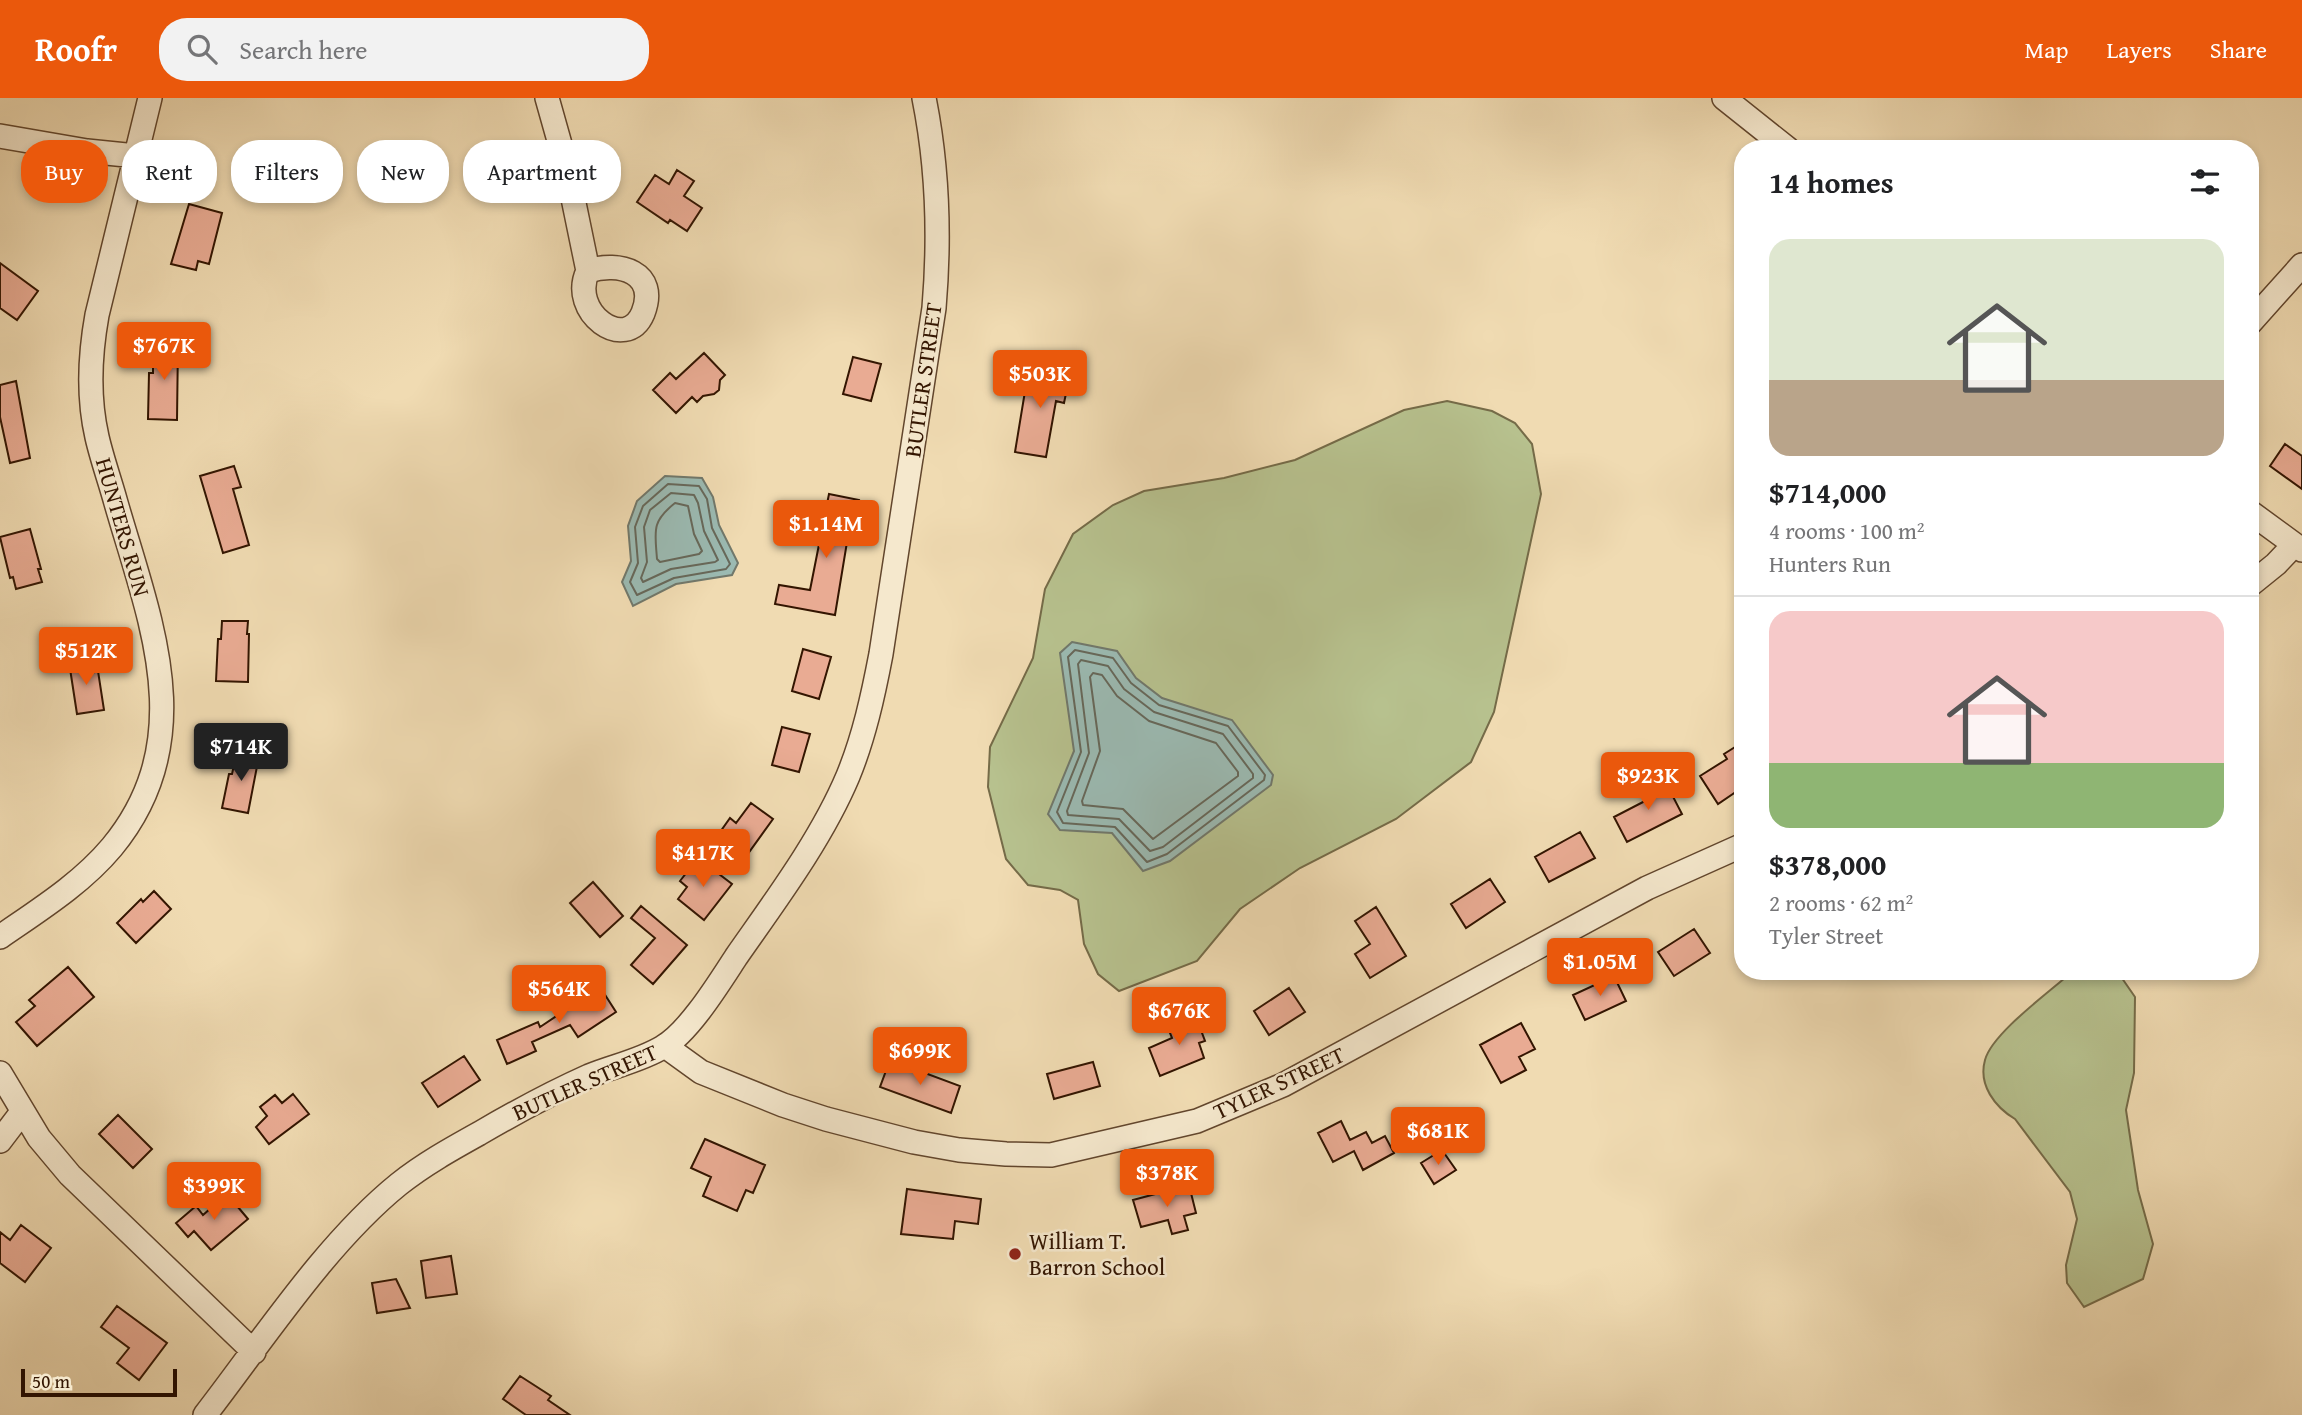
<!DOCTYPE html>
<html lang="en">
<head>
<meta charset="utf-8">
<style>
	:root { --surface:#fff; --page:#f2f2f2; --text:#202124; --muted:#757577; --line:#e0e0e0; --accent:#ea580c }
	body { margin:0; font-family:"Gentium Book Plus",serif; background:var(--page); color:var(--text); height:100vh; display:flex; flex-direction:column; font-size:26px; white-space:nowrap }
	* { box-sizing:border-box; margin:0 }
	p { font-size:23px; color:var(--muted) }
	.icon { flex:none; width:38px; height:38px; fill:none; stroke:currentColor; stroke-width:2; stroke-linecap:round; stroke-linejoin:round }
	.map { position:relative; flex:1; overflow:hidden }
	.drawer { position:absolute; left:1734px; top:42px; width:525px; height:840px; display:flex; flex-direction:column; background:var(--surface); border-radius:28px; box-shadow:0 4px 10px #0003 }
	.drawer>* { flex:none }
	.banner { position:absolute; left:21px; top:42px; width:665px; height:63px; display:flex; gap:14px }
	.scale { position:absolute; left:21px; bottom:18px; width:156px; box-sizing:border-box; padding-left:7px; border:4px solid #331501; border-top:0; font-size:19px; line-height:24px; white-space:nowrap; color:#331501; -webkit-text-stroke:5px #f5e8cd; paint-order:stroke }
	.price { position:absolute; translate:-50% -60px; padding:0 16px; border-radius:7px; background:var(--accent); color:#fff; font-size:23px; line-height:46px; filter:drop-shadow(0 2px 4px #0008) }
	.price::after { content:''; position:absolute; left:50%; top:42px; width:21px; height:16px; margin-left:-10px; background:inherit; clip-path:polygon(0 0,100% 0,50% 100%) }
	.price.active { background:#222; color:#fff }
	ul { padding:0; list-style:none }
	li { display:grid; align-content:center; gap:14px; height:371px; padding:0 35px }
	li+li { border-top:2px solid var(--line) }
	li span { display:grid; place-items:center; height:217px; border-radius:21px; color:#555 }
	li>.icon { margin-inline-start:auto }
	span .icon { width:126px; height:126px; fill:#fffc; stroke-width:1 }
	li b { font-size:30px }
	h2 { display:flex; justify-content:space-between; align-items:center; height:84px; padding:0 35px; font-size:30px }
	.pill { padding:0 24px; border-radius:28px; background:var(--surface); box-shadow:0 4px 10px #0003; font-size:24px; line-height:63px }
	.pill.active { background:var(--accent); color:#fff }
	header { display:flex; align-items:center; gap:42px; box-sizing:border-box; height:98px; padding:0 35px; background:var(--accent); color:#fff }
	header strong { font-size:33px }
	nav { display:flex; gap:38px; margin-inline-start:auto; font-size:24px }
	.search { width:490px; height:63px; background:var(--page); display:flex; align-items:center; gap:18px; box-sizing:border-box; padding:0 24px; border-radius:28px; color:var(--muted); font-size:26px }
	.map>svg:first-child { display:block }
	.green { fill:#b7c18e; stroke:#756b48; stroke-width:2 }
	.water { fill:#9bbab2; stroke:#71786b; stroke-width:2 }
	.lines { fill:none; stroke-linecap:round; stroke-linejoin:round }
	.shore { stroke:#67685a; stroke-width:2 }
	.building { fill:#e9ab93; stroke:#331501; stroke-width:2 }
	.minor-casing { stroke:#62462d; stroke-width:26 }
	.minor { stroke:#f5e8cd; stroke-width:23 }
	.poi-dot { fill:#8f2418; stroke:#f5e8cd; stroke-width:2.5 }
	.labels { text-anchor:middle; stroke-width:5; stroke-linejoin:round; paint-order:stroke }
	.street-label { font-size:23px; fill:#331501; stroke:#f5e8cd }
	.poi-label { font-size:23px; fill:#331501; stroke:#f5e8cd; text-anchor:start }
</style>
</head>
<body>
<header>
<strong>Roofr</strong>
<div class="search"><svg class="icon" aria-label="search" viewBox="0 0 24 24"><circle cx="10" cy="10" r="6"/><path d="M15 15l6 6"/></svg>Search here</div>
<nav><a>Map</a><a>Layers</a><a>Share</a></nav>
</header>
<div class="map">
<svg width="2302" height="1317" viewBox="0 0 2302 1317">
	<rect width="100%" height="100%" fill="#f0dbb2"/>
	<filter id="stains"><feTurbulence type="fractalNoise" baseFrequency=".00286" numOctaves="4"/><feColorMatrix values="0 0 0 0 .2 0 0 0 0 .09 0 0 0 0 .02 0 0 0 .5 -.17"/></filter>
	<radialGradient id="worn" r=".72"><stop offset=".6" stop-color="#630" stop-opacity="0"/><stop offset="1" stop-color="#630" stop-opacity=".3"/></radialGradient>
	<path class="green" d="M1447,303L1492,313L1515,325L1532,346L1541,396L1494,614L1471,664L1396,721L1300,770L1240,811L1197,863L1119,893L1098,876L1084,846L1078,802L1060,792L1028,787L1006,761L988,689L990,649L1033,560L1045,491L1073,436L1113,407L1144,393L1224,380L1295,362L1404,312Z
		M2073,873H2117L2135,899L2134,975L2126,1012L2138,1092L2153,1146L2143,1181L2084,1209L2067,1185L2066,1167L2077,1121L2070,1094L2015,1021C1995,1009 1978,987 1985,962C1992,935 2051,893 2073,873Z"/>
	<path class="water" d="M665,378L702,380L713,399L719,427L738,465L732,477L676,486L633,508L622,484L631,463L628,428L637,403Z
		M1072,544L1117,553L1136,580L1162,600L1232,622L1273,677L1271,687L1170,763L1143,773L1112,735L1060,732L1048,716L1074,653L1060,555Z"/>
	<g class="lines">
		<path class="shore" d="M668,386L699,388L707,401L712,430L730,466L726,471L674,480L637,497L630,484L638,465L635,429L643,408Z
			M671,395L694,397L698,405L704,433L718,462L715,464L671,471L643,484L641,480L647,464L644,429L650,412Z
			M675,405L688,408L694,436L702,453L699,456L660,464L657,461C655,433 651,424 675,405Z
			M1075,552L1113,560L1131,585L1159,607L1228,628L1265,677L1264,682L1167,756L1147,764L1115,729L1063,725L1057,714L1081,654L1068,559Z
			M1081,562L1108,568L1124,591L1154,614L1223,636L1253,676V680L1163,749L1150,753L1119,721L1068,717L1067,713L1089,655L1078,566Z
			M1093,575L1102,577L1117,598L1149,623L1216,645L1238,674V678L1153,741L1123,711L1083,707L1082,703L1100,653L1090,579Z"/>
	</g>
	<path class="building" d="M677,72L694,83L684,98L702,110L687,133L670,122L668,125L637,104L655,77L669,86Z
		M189,106L222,115L209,166L198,163L196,172L171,166Z
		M0,165L38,193L17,222L0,210Z
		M153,243H178L177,322L148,321L149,275H153Z
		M704,255L725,277L720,282L719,292L714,296L703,298L697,304L692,299L676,315L653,292L670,275L676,281Z
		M853,259L881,266L871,303L843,296Z
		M1029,269L1070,276L1064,305L1056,303L1046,359L1015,354Z
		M16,283L30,360L10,365L0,319V287Z
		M2285,346L2302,358V391L2270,368Z
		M234,368L241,389L233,391L249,447L223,455L200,378Z
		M829,396L859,402L851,445L847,444L835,517L775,506L779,487L810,492Z
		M30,431L41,471H38L42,484L16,491L13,479L10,480L0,439Z
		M222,523H248L247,536H249L248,584L216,583L218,541H221Z
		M803,551L831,559L819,601L792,593Z
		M93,561L95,574L98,573L104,612L77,616L69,564Z
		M782,629L810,636L799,674L772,667Z
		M1743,644V689L1718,706L1700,678L1727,661L1724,656Z
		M237,654L259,658L248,715L222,710L229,676H232Z
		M1654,683L1658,691L1667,687L1682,716L1627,744L1614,719L1645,703L1638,691Z
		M751,705L773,721L747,757L718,737L730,720L736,725Z
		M1580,734L1595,760L1549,784L1535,759Z
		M698,760L732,786L704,822L678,801L687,789L680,783Z
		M1490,781L1505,804L1466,830L1451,806Z
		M593,784L623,818L600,839L570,805Z
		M154,793L171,811L136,845L117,825L141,801L143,804Z
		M641,808L687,847L653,886L631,867L655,840L631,820Z
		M1376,809L1406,858L1370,880L1355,856L1370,846L1355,823Z
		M1694,831L1710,855L1674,878L1658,854Z
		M68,869L94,899L37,948L16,924L35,908L29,902Z
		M1614,878L1626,903L1585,922L1573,897Z
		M600,889L616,914L578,939L570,927L532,944L536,953L507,966L497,942L538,924L540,929Z
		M1289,890L1305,914L1269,937L1254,913Z
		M1196,919L1205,943L1199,945L1204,960L1160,978L1149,950L1172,940L1168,930Z
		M1521,925L1535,951L1519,959L1526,972L1501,985L1480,947Z
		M464,958L480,982L438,1009L422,985Z
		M890,962L960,988L951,1015L880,989Z
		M1093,964L1100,988L1054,1001L1047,976Z
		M293,996L309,1016L269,1046L256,1029L267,1018L260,1009L275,997L282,1005Z
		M118,1017L152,1051L133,1070L99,1036Z
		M1341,1023L1350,1042L1366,1034L1372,1045L1385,1038L1394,1055L1363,1072L1354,1053L1333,1064L1318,1035Z
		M705,1041L765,1067L753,1095L746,1092L737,1113L703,1098L711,1079L691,1070Z
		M1442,1052L1456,1072L1434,1086L1421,1065Z
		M1189,1087L1196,1115L1184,1118L1188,1132L1172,1136L1168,1122L1141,1129L1133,1102Z
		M907,1091L981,1101L978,1126L955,1123L953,1141L901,1136Z
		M227,1096L248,1121L211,1152L194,1133L188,1139L176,1125L196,1108L203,1117Z
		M21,1127L51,1150L25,1184L0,1165V1134L10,1142Z
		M451,1158L457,1196L426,1200L421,1163Z
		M396,1181L410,1210L377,1215L372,1185Z
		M117,1208L167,1245L139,1282L117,1265L129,1250L101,1229Z
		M520,1278L551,1298L548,1302L570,1317H526L503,1301Z"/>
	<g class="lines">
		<g class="minor-casing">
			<path id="minor" d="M547,0L567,71L588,173C568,214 626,256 643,215C659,174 619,163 588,173
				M1724,0L1788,51
				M0,38L87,53L136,58
				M2250,225L2302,167
				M2250,414L2302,452
				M2250,487L2276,466L2294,447
				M0,839C39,812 81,786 112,749C201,641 150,523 116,405C110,383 102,361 97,339C88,300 90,256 97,217L150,0
				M665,948L701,974L783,1007L826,1021L914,1044L959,1052L1006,1056L1051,1057L1197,1023L1283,987L1647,790L1743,747
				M0,975L39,1040L70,1077L254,1254
				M0,1043L22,1014
				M205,1317C263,1242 326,1145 399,1086C424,1066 453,1050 480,1035C516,1014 551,995 589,978C613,968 640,963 663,949C689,934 719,885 736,859C775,803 821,742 848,678C864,639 873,598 881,556L934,210C940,139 938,70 924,0"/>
		</g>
		<use href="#minor" class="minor"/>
	</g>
	<circle class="poi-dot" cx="1015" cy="1156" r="7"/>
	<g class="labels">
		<g class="street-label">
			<text transform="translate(923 282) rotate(-82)" y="8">BUTLER STREET</text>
			<text transform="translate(123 429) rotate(74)" y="8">HUNTERS RUN</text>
			<text transform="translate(585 984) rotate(-24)" y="8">BUTLER STREET</text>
			<text transform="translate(1279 985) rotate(-25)" y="8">TYLER STREET</text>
		</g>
		<g class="poi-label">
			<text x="1029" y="1151">William T.<tspan x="1029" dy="26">Barron School</tspan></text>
		</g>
	</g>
	<rect width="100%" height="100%" filter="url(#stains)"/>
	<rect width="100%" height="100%" fill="url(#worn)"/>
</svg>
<div class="scale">50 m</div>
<b class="price" style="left:164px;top:284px">$767K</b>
<b class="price" style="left:1040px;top:312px">$503K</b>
<b class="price" style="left:826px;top:462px">$1.14M</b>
<b class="price" style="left:86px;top:589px">$512K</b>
<b class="price active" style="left:241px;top:685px">$714K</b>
<b class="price" style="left:1648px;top:714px">$923K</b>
<b class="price" style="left:703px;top:791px">$417K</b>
<b class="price" style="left:1600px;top:900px">$1.05M</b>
<b class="price" style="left:559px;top:927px">$564K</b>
<b class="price" style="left:1179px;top:949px">$676K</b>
<b class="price" style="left:920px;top:989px">$699K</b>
<b class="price" style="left:1438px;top:1069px">$681K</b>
<b class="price" style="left:1167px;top:1111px">$378K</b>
<b class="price" style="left:214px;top:1124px">$399K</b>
<div class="banner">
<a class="pill active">Buy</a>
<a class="pill">Rent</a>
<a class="pill">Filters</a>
<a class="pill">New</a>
<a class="pill">Apartment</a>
</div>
<section class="drawer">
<h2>14 homes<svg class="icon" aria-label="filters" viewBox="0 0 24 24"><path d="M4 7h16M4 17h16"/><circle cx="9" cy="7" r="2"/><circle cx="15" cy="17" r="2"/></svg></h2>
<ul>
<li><span style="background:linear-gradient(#dfe7d0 65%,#b9a48a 0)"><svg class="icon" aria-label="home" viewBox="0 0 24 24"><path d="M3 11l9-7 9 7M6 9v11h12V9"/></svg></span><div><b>$714,000</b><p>4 rooms · 100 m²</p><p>Hunters Run</p></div></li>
<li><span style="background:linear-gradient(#f6c9c9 70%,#8fb573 0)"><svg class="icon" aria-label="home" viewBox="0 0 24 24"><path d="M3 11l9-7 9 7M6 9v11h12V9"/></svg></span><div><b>$378,000</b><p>2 rooms · 62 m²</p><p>Tyler Street</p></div></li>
</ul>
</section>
</div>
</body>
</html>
